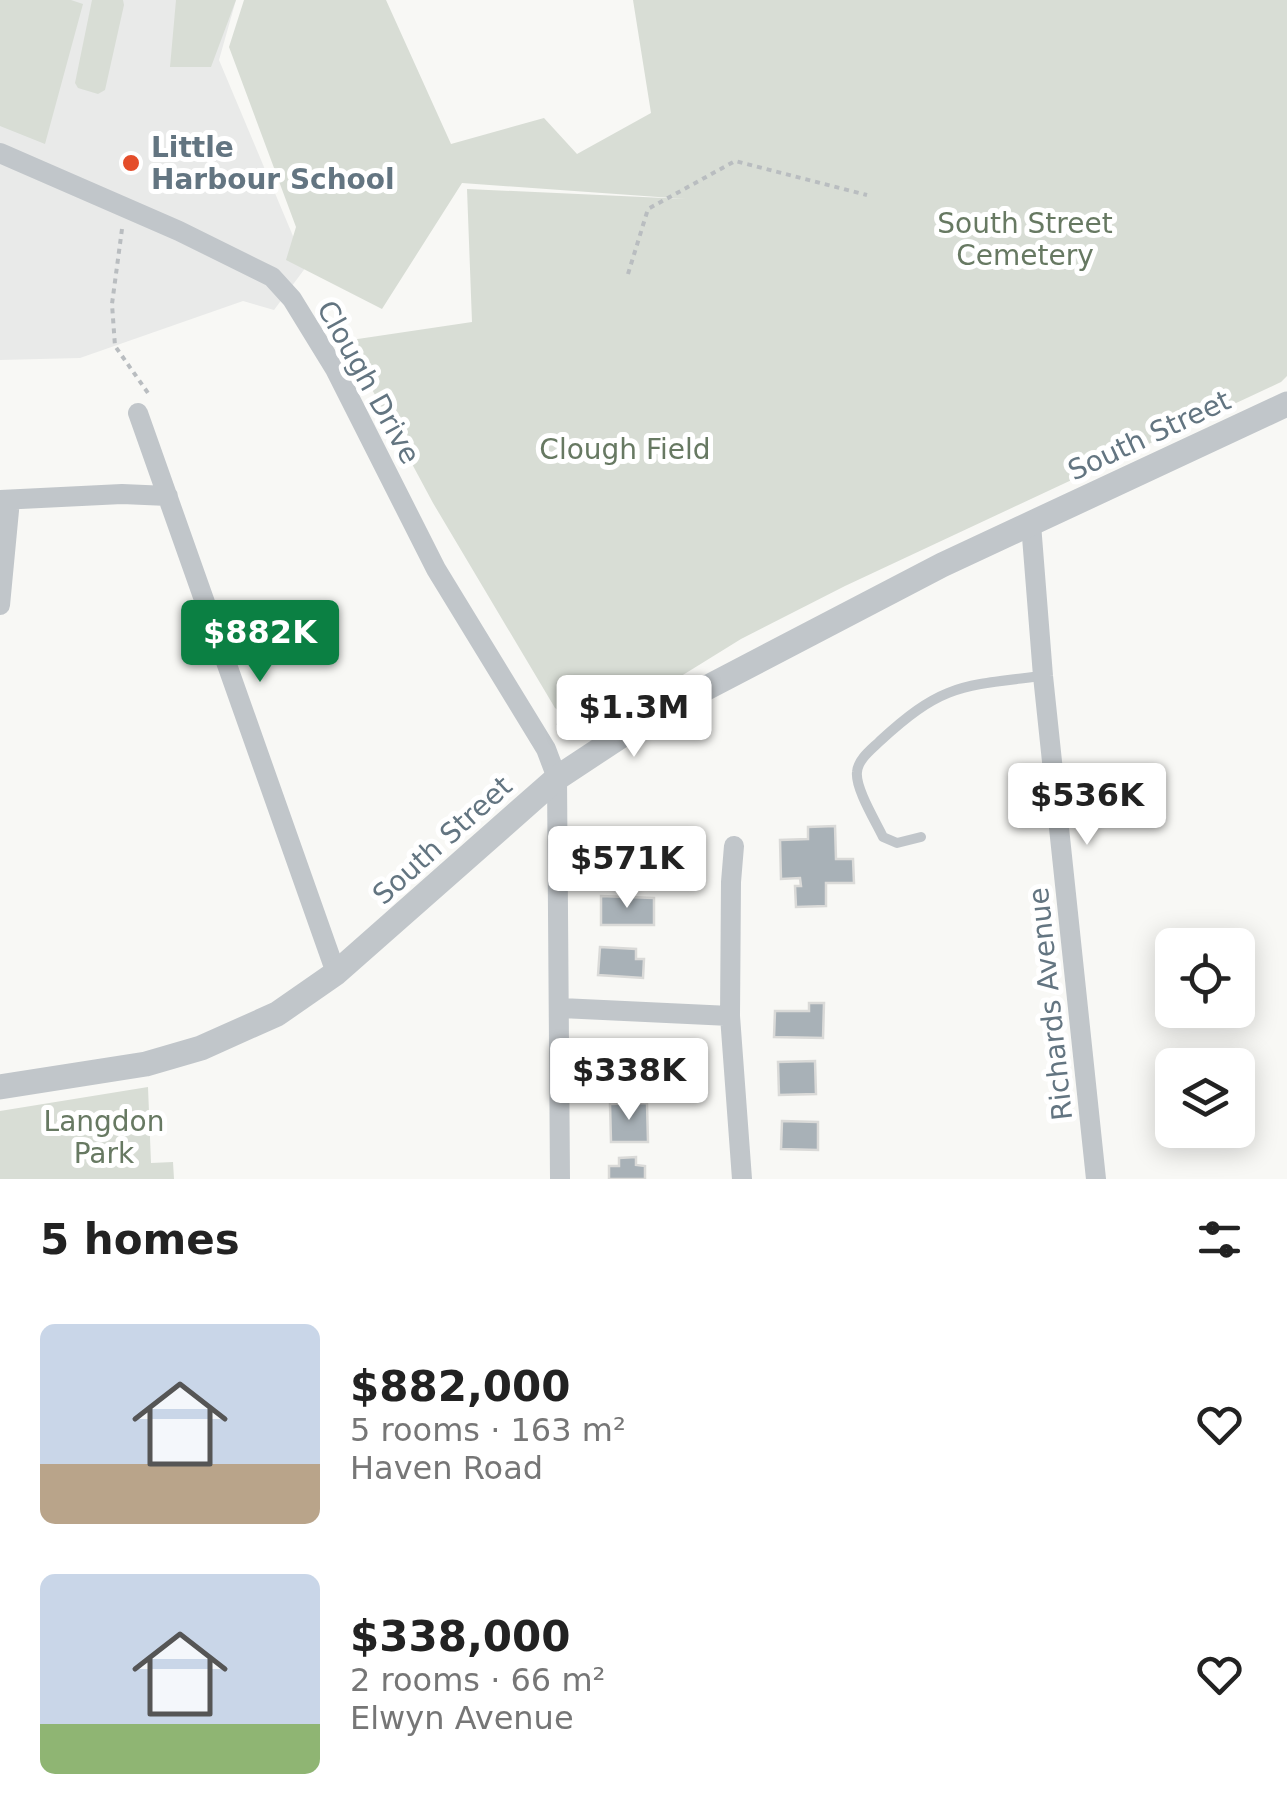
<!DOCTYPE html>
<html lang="en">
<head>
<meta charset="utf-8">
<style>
	:root { --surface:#fff; --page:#f2f2f2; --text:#222; --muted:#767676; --accent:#0b8043 }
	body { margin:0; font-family:"DejaVu Sans",sans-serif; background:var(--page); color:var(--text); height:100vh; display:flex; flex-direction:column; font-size:38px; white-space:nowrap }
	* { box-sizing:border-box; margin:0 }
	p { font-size:32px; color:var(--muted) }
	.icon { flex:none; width:55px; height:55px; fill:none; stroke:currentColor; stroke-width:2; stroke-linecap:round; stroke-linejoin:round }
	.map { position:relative; height:1179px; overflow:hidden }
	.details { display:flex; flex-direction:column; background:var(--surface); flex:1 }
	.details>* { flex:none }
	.controls { position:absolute; left:1155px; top:928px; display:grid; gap:20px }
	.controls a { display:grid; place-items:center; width:100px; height:100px; border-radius:15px; background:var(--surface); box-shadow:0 5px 25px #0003; font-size:50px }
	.price { position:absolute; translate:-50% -85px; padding:0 22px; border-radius:10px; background:#fff; color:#222; font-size:32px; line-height:65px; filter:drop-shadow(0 2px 5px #0008) }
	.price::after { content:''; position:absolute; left:50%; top:60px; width:30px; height:22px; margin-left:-15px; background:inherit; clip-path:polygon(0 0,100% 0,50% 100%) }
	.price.selected { background:var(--accent); color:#fff }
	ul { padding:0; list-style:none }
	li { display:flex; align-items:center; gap:30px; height:250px; padding:0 40px }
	li span { display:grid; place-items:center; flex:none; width:280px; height:200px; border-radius:15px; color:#555 }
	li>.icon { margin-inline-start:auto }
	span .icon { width:120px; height:120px; fill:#fffc; stroke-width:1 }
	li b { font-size:42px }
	h2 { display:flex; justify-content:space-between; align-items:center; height:120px; padding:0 40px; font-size:42px }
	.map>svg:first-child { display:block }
	.built { fill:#e9eae9 }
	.green { fill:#d8ddd5 }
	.building { fill:#a8b1b7; stroke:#dadad8; stroke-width:2.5 }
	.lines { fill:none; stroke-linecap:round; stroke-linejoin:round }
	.path { stroke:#b9bdc0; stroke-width:4; stroke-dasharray:5 5; stroke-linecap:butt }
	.service { stroke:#c1c6ca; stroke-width:10 }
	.minor { stroke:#c1c6ca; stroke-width:20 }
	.tertiary { stroke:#c1c6ca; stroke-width:25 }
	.poi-dot { fill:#e44d2a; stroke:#fff; stroke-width:4 }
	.labels { text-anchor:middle; stroke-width:10; stroke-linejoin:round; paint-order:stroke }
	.poi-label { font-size:28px; font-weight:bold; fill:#637581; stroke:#fff; text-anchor:start }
	.park-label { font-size:28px; fill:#677962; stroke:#fff }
	.street-label { font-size:28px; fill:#637581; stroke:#fff }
</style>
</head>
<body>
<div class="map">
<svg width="1287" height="1179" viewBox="0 0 1287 1179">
	<rect width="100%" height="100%" fill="#f8f8f5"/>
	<path class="built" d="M0,0H236L219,60L306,267L274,310L243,301L80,358L0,360Z"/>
	<path class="green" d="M0,0H71L83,4L45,144L0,126Z
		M92,0H123L124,5L105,90L98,94L78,88L75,83Z
		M176,0H236L211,67H170Z
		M244,0H386L451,144L544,118L577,154L651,113L633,0H1287V376L1281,382L845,586L741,639L615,717C590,723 576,723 555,708L433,503L353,354L351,340L472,322L467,189L686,199L462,183L382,309L286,260L296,227L229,47Z
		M148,1087L151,1163L173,1162L174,1179H0V1111Z"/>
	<path class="building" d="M835,826L836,859H853L854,883H826V906L796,907L795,886H801L800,878L781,879L780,840L808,839V827Z
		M599,842H630V854H637L638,875H600Z
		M601,896L654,898V925H601Z
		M600,947L636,949V959H644L643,978L598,975Z
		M809,1003H824L823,1038L774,1037L775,1011H809Z
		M608,1047L642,1049L641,1078L607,1076Z
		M815,1061L816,1094L779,1095L778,1062Z
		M647,1103L648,1142H611L610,1104Z
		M782,1121L818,1122V1150L781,1149Z
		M636,1157V1165L645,1166V1179H609V1166H619V1158Z"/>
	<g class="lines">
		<path class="path" d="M122,229L112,304L115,346L148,393
			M628,274L648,209L735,161L867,195
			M557,723L586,728"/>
		<path class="service" d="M921,837L897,843L883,837C876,822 855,788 857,772C858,759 872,749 880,741C943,683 962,686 1042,676"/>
		<path class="minor" d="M0,153L179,231L272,277L292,299L335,369L436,569L546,749L557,778L560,1179
			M138,413L336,973
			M0,500L122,494L168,496
			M1031,524L1043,676L1096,1179
			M0,605L10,500
			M561,1008L730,1016L742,1179
			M730,1016L731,882L734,846"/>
		<path class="tertiary" d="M0,1087L146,1064L201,1048L277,1014L336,973L557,778L645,720L942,565L1287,404"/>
	</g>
	<circle class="poi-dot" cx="131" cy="163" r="10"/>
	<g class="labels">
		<g class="poi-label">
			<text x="151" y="157">Little<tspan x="151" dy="32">Harbour School</tspan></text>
		</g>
		<g class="park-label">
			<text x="1025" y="233">South Street<tspan x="1025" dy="32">Cemetery</tspan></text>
			<text x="625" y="459">Clough Field</text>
			<text x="104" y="1131">Langdon<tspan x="104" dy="32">Park</tspan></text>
		</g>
		<g class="street-label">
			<text transform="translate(369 382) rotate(61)" y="10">Clough Drive</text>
			<text transform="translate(1149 435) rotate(-25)" y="10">South Street</text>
			<text transform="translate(442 840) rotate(-42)" y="10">South Street</text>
			<text transform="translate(1050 1004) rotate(-96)" y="10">Richards Avenue</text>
		</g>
	</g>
</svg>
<div class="controls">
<a><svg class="icon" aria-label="locate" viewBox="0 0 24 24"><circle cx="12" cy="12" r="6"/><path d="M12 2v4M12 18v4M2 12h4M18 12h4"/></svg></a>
<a><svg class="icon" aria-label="layers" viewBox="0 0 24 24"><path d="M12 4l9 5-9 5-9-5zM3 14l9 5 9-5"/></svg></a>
</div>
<b class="price selected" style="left:260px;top:685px">$882K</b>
<b class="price" style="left:634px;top:760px">$1.3M</b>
<b class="price" style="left:1087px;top:848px">$536K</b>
<b class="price" style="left:627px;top:911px">$571K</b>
<b class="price" style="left:629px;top:1123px">$338K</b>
</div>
<section class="details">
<h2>5 homes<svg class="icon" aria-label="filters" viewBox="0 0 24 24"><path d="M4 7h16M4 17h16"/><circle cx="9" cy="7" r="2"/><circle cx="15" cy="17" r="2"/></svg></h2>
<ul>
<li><span style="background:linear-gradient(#c9d6e8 70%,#b9a48a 0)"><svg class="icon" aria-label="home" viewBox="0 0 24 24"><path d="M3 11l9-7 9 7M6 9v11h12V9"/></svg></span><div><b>$882,000</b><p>5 rooms · 163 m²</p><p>Haven Road</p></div><svg class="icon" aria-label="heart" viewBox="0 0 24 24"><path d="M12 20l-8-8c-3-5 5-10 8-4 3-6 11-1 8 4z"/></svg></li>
<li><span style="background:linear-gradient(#c9d6e8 75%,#8fb573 0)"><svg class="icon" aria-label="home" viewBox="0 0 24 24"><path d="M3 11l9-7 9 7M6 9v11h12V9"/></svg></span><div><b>$338,000</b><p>2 rooms · 66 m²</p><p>Elwyn Avenue</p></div><svg class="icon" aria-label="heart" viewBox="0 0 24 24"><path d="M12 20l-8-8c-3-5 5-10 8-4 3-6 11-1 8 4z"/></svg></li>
</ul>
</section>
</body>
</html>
